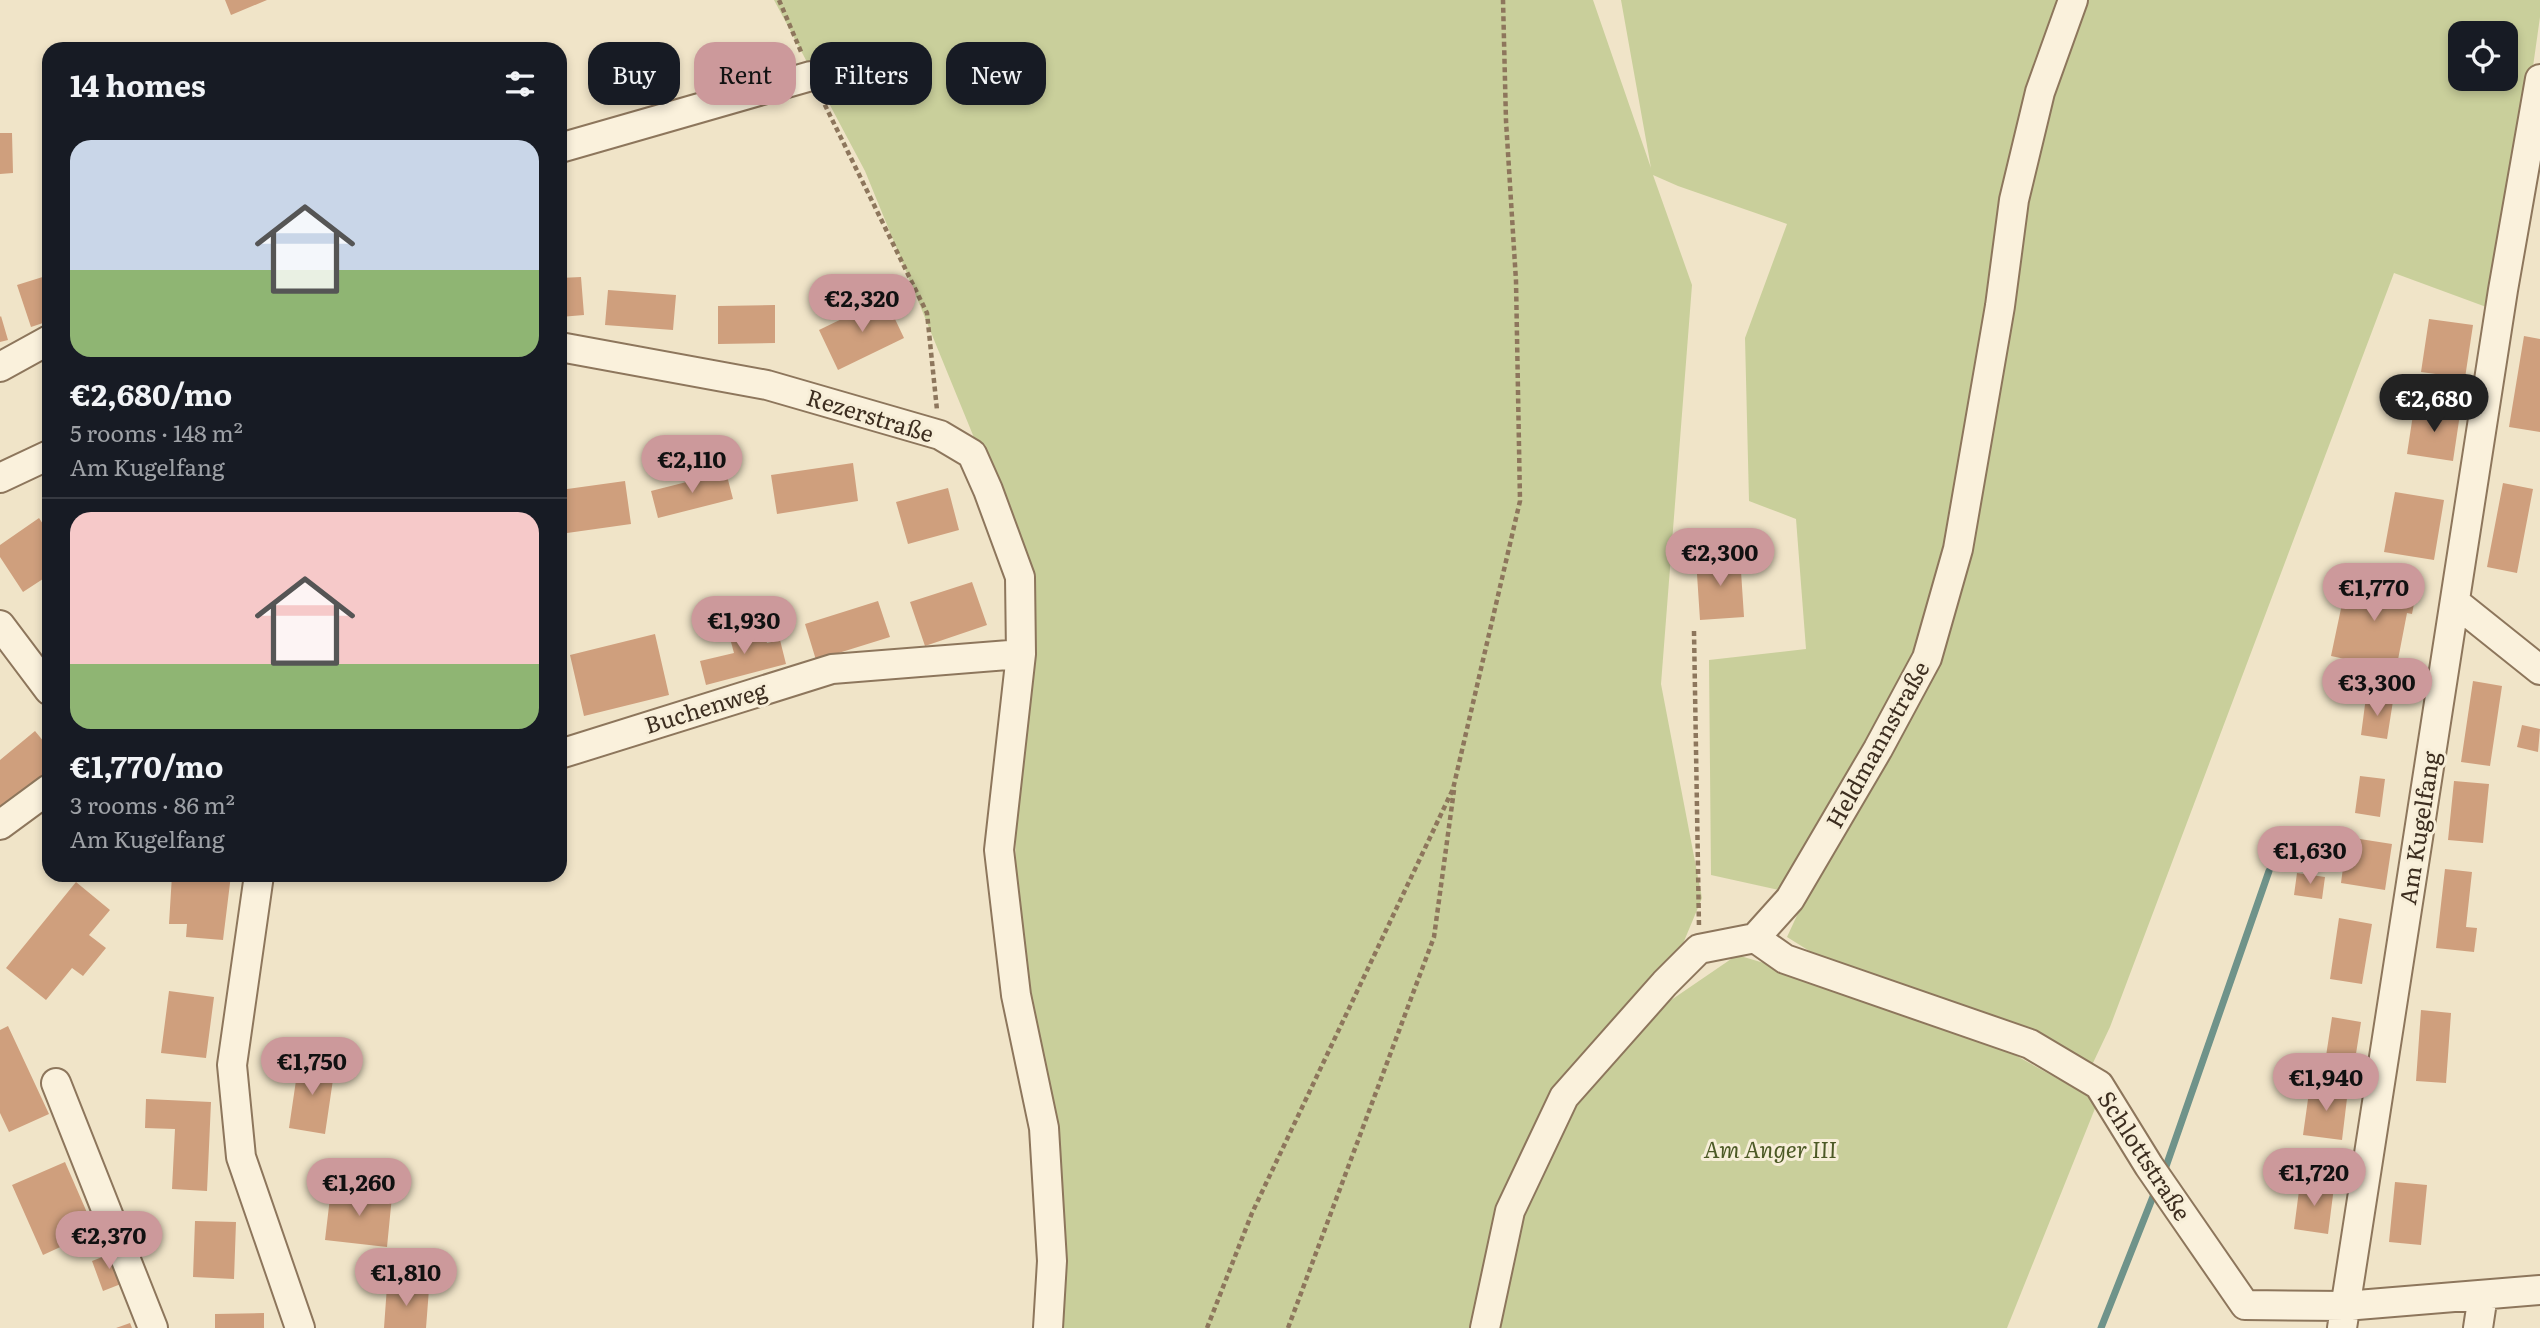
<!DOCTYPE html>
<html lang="en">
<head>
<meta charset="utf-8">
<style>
	:root { --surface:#171b24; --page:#20242c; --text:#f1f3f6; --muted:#9ea1a6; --line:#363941; --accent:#cc999b }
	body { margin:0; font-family:Literata,serif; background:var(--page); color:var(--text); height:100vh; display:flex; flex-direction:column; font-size:26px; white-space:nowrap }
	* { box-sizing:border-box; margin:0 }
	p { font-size:23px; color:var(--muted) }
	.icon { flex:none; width:38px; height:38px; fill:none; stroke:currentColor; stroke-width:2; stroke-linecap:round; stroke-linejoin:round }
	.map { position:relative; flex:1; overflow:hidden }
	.drawer { position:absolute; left:42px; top:42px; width:525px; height:840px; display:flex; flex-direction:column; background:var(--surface); border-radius:21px; box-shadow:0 4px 10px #0003 }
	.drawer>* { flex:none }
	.top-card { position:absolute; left:588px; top:42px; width:665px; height:63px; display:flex; gap:14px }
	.controls { position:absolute; left:2448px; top:21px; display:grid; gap:14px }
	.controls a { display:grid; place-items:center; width:70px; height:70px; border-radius:14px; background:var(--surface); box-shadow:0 4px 10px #0003; font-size:35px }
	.price { position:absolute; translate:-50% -60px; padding:0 16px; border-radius:24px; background:var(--accent); color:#111; font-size:23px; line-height:46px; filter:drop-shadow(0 2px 4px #0008) }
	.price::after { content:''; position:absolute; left:50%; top:42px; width:21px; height:16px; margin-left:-10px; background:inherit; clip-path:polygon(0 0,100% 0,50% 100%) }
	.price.on { background:#222; color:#fff }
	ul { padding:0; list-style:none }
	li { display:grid; align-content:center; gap:14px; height:371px; padding:0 28px }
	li+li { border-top:2px solid var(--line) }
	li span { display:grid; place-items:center; height:217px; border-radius:21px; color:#555 }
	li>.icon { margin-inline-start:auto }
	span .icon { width:126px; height:126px; fill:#fffc; stroke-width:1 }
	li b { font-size:30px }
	h2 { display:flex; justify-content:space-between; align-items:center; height:84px; padding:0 28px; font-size:30px }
	.pill { padding:0 24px; border-radius:21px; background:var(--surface); box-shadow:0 4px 10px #0003; font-size:24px; line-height:63px }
	.pill.on { background:var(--accent); color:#111 }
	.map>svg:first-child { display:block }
	.green { fill:#c9cf9b; fill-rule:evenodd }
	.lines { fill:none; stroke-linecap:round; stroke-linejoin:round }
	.stream { stroke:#6f938a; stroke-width:7 }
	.building { fill:#cf9f7d }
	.minor-casing { stroke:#8d765c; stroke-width:32 }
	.path { stroke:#8d765c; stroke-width:4.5; stroke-dasharray:5 3.5; stroke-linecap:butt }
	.minor { stroke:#faf1dc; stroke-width:28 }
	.labels { text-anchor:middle; stroke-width:6; stroke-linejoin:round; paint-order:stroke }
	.street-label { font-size:23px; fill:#3d2e20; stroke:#f7eed8 }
	.park-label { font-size:23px; font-style:italic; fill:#4d5a26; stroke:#f7eed8 }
</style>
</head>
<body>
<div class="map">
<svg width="2540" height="1328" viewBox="0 0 2540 1328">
	<rect width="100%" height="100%" fill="#f0e4c8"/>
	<path class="green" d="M774,0H1593L1651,168L1621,0H2540V17L2528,102L2489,308L2394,273L2110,1027L2092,1065L2048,1040L1811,952L1787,937L1806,896L1711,875L1709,660L1806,649L1796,519L1749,501L1745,338L1787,224L1678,186L1653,175L1692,285L1661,684L1702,898L1655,1011L1737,955L1948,1018L2098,1101L2007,1328H1040L1015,879L1017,759L1033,582L865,171ZM2460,33H2506V79H2460Z"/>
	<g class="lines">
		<path class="stream" d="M2163,1175L2269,871
			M2101,1328L2156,1189"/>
	</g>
	<path class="building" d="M225,0H267L231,15Z
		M0,133H12L13,173L0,174Z
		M49,275V321L31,327L17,285Z
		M581,277L584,315L560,317V278Z
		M608,290L676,295L673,330L605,325Z
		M885,298L904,338L838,370L819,330Z
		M775,305V343L718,344V306Z
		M1,316L8,340L0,342V317Z
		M2429,319L2473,325L2465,378L2421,372Z
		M2524,336L2540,339V432L2509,427Z
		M2414,408L2460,414L2453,461L2407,454Z
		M853,463L858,501L777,514L771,475Z
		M726,472L733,499L658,518L651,491Z
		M625,481L631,524L560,534V490Z
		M2503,483L2533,489L2517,573L2487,567Z
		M948,488L959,530L908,544L896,502Z
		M2395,492L2444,500L2434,560L2384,552Z
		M39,518L49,533V575L23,592L0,557V545Z
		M1740,556L1744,617L1700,620L1696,559Z
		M2361,576L2417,588L2412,614L2407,613L2396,670L2331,656L2343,599L2356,602Z
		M972,582L987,625L925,646L910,602Z
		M878,601L890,637L816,660L805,624Z
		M762,622L767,643L780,640L786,664L706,685L700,661L734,653L728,631Z
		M655,634L669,695L584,716L570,655Z
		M2473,681L2502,686L2490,766L2461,762Z
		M2366,697L2393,701L2387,739L2361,735Z
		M2522,725L2540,729L2538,752L2517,747Z
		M35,731L49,748V773L2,812L0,809V760Z
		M2360,776L2385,779L2380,817L2355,813Z
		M2454,781L2489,784L2483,843L2448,840Z
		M2347,837L2392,844L2385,890L2341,883Z
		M2445,869L2472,872L2466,927L2477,928L2474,952L2436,948Z
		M2297,873L2325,877L2322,899L2294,895Z
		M172,875H231L223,940L186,937L187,924H169Z
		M76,882L110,910L89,935L106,948L83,976L72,968L46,1000L6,968Z
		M2339,918L2372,924L2362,984L2330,979Z
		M169,991L214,997L206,1058L161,1053Z
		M2421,1010L2451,1013L2446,1083L2416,1081Z
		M2332,1017L2361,1022L2355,1060L2326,1056Z
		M8,1026L49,1114L9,1132L0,1113V1030Z
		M299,1060L335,1066L325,1134L289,1128Z
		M2310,1085L2348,1090L2342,1140L2303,1135Z
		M146,1099L211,1102L207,1191L172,1189L175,1129L145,1128Z
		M65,1162L95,1231L43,1255L12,1185Z
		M2395,1182L2427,1185L2421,1245L2389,1242Z
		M2300,1183L2334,1187L2328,1234L2294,1229Z
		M331,1189L392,1196L387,1247L325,1240Z
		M195,1221L236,1222L234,1279L193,1277Z
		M115,1252L126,1282L103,1291L92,1261Z
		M387,1286L429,1289L426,1328H384Z
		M264,1313V1328H215V1314Z
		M130,1323L132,1328H116Z"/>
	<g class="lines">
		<g class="minor-casing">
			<path id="minor" d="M560,148L811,76
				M560,347L767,385L940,435L972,454L988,490L1020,577L1021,654L999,850L1016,995L1044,1128L1052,1261L1048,1328
				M0,367L49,340
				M0,478L49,455
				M2455,602L2540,670
				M0,625L49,690
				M560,754L832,669L1021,654
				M0,825L49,789
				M259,875L232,1065L241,1157L300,1328
				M1755,938L1785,959L2030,1044L2099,1085L2149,1166L2245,1305L2345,1306L2540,1290
				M56,1083L153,1328
				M1485,1328L1510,1211L1564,1097L1665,983L1699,949L1755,938L1790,899L1878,749L1927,658L1958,549L2000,306L2014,200L2040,92L2073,0
				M2342,1328L2503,290L2540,79
				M2478,1328L2483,1295"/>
		</g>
		<path class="path" d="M779,0L802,54
			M821,97L927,313L937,410
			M1694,631L1699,927
			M1207,1328L1252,1213L1453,789L1520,501L1516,281L1506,121L1503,0
			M1288,1328L1434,937L1454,790"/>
		<use href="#minor" class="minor"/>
	</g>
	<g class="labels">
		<g class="street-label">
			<text transform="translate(870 416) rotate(17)" y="8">Rezerstraße</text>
			<text transform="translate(706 708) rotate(-17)" y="8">Buchenweg</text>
			<text transform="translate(1878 745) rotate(-61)" y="8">Heldmannstraße</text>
			<text transform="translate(2420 828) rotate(-81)" y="8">Am Kugelfang</text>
			<text transform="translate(2144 1156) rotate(57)" y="8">Schlottstraße</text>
		</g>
		<g class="park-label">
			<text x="1770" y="1158">Am Anger III</text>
		</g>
	</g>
</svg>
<div class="controls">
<a><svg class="icon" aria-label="locate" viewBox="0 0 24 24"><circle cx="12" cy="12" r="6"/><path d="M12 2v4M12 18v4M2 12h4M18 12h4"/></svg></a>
</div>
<b class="price" style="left:862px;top:334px">€2,320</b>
<b class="price on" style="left:2434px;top:434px">€2,680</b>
<b class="price" style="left:692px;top:495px">€2,110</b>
<b class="price" style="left:1720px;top:588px">€2,300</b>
<b class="price" style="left:2374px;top:623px">€1,770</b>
<b class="price" style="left:744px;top:656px">€1,930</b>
<b class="price" style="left:2377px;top:718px">€3,300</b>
<b class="price" style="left:2310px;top:886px">€1,630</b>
<b class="price" style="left:312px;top:1097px">€1,750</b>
<b class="price" style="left:2326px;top:1113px">€1,940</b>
<b class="price" style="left:2314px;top:1208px">€1,720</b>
<b class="price" style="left:359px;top:1218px">€1,260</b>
<b class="price" style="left:109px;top:1271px">€2,370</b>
<b class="price" style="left:406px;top:1308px">€1,810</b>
<div class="top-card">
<a class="pill">Buy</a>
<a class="pill on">Rent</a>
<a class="pill">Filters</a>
<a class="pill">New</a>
</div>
<section class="drawer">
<h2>14 homes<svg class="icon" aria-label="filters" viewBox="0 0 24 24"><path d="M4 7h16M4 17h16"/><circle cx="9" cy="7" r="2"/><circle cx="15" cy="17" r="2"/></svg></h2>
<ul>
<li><span style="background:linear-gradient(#c9d6e8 60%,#8fb573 0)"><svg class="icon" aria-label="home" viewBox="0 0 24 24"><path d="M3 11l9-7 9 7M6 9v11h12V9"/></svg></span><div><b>€2,680/mo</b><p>5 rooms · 148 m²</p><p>Am Kugelfang</p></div></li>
<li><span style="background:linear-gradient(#f6c9c9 70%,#8fb573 0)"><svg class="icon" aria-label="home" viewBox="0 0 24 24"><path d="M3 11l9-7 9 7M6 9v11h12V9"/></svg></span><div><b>€1,770/mo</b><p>3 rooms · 86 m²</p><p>Am Kugelfang</p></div></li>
</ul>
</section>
</div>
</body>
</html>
